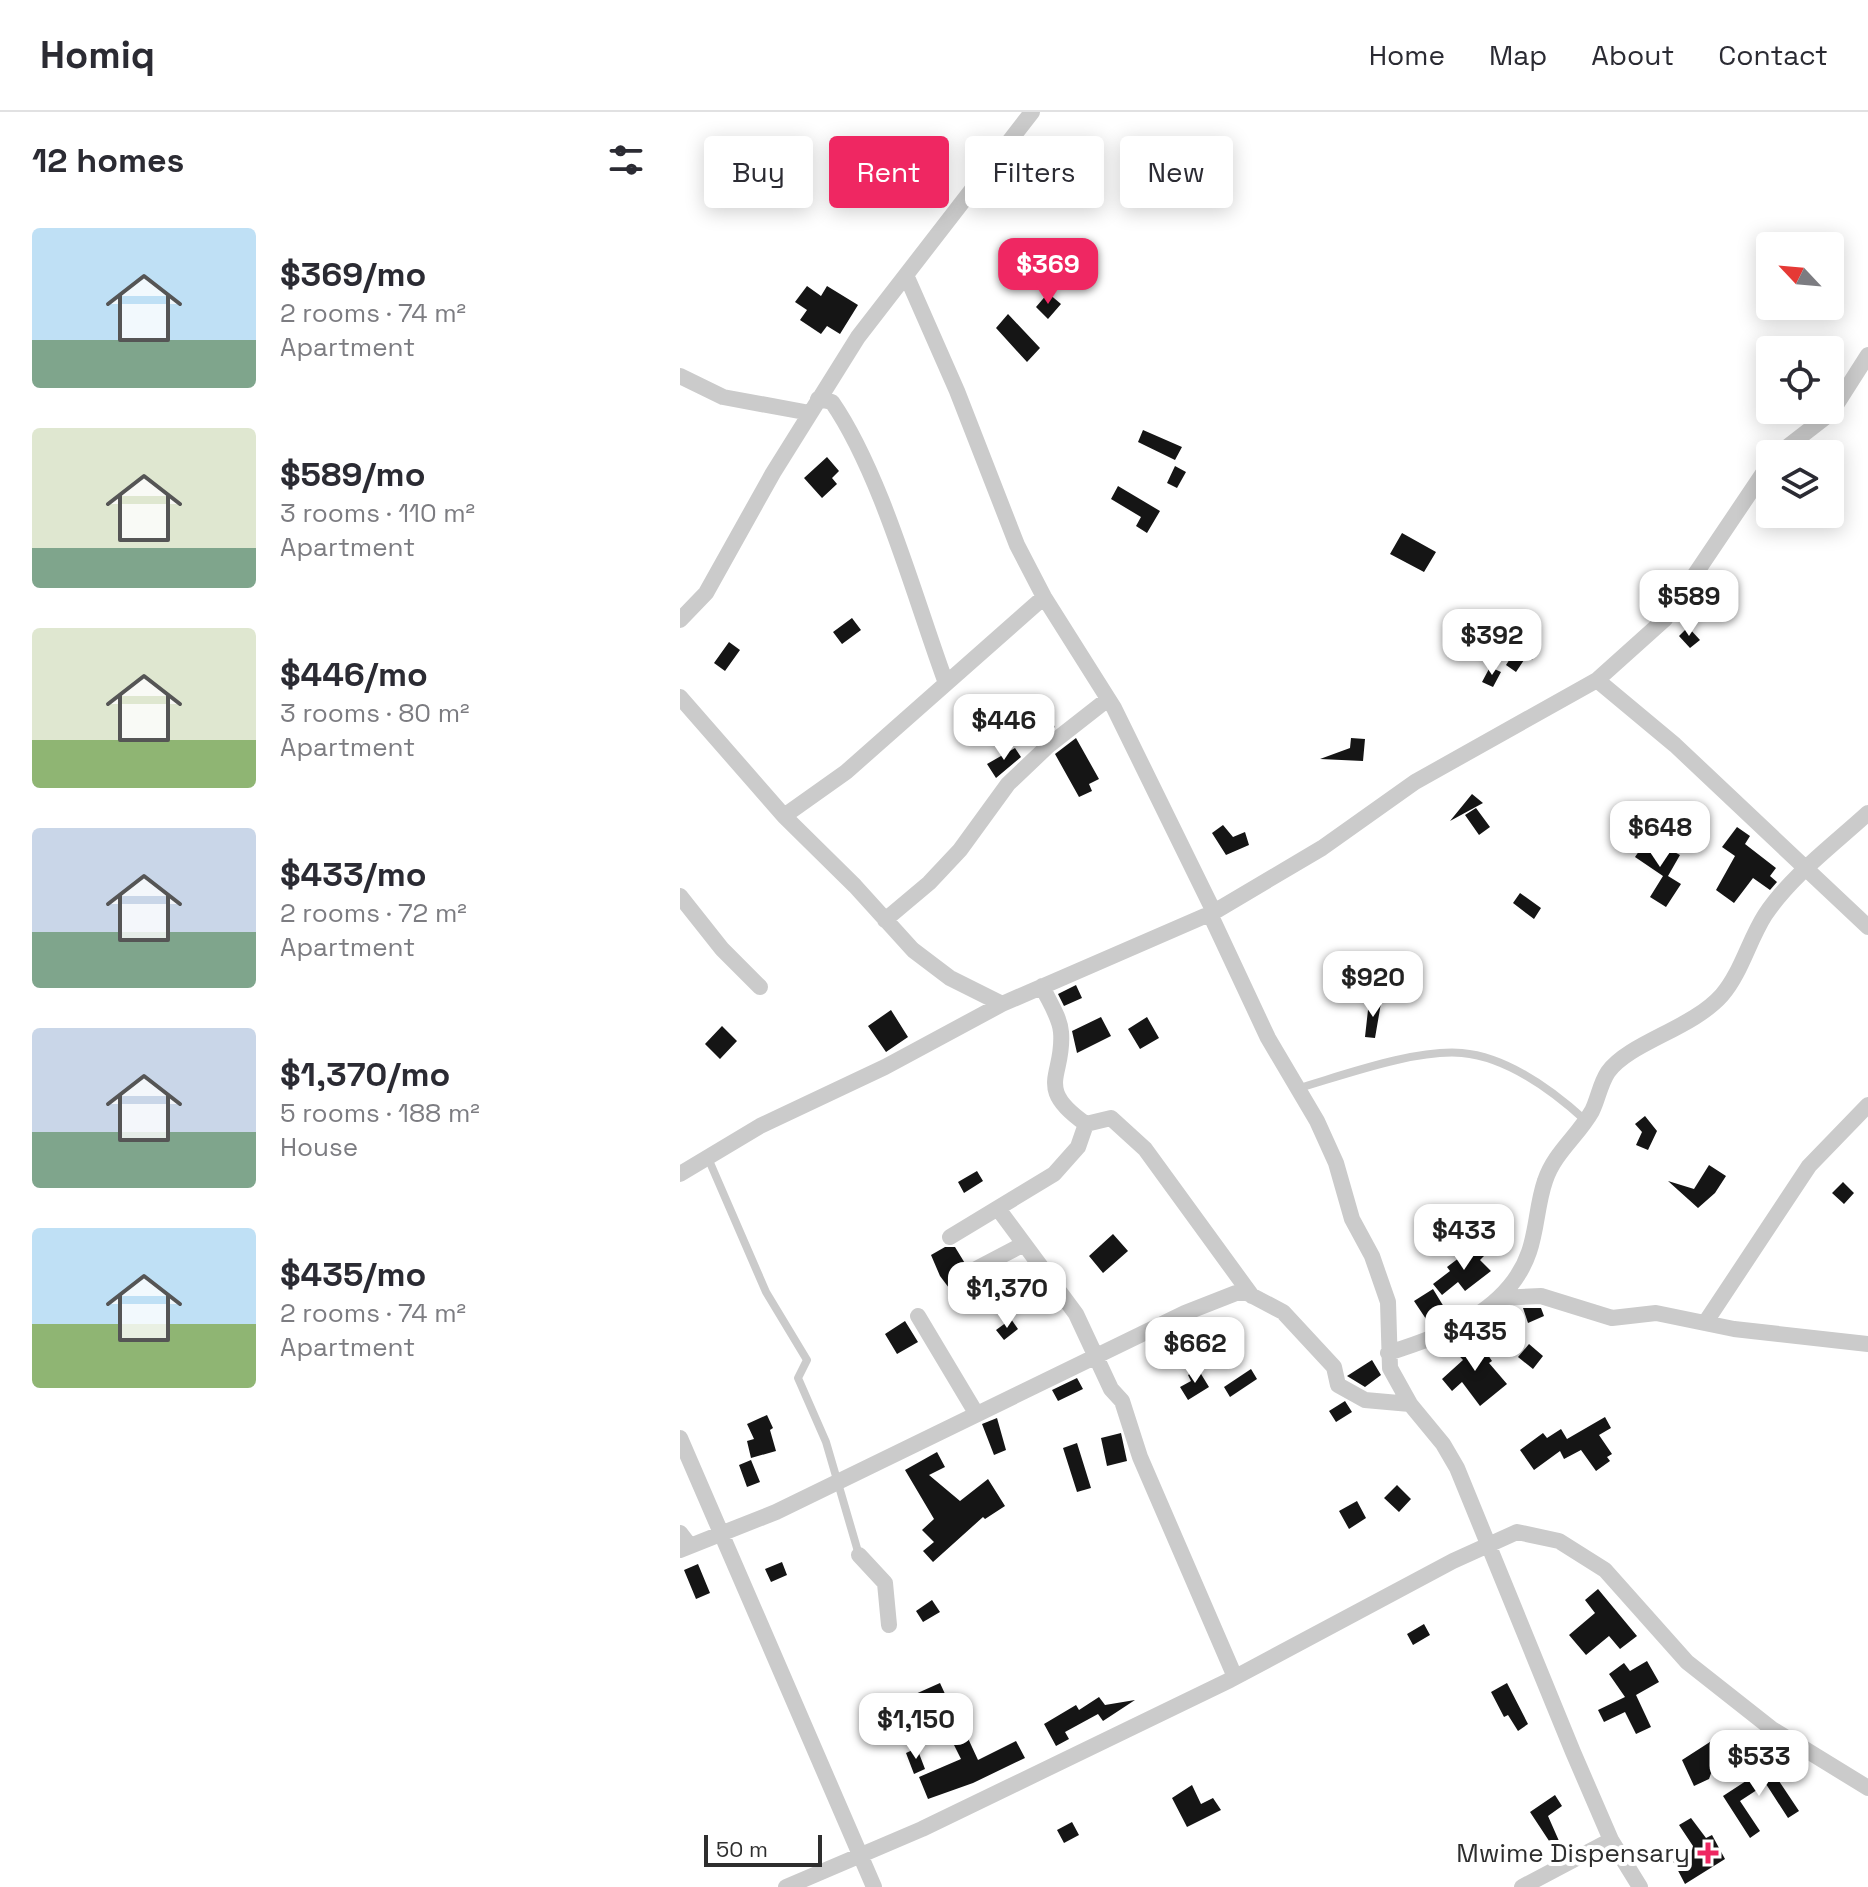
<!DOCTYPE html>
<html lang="en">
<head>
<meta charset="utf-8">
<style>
	:root { --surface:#fff; --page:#f7f7f7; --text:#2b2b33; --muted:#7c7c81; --line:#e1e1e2; --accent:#ef2762 }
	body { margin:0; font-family:"Space Grotesk",sans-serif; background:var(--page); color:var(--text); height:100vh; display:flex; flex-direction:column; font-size:30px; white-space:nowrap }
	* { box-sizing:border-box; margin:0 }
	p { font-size:26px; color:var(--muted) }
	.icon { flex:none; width:44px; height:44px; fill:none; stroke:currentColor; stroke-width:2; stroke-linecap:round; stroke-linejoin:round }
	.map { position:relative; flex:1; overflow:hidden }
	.sheet { display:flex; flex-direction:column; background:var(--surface); width:680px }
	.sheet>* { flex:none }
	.hud { position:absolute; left:24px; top:24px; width:760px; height:72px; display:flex; gap:16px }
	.needle { width:52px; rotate:296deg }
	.buttons { position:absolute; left:1076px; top:120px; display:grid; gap:16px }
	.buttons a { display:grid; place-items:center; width:88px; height:88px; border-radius:8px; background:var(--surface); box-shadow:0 4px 20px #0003; font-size:40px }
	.scale { position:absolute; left:24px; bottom:20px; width:118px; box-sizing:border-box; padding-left:8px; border:4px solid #2e2e2e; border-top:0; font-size:22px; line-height:28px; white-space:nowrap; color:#2e2e2e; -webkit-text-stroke:6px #fff; paint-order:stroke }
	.price { position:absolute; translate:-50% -68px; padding:0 18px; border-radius:16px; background:#fff; color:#222; font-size:26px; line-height:52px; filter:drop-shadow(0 2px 4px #0008) }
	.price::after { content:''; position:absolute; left:50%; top:48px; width:24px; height:18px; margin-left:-12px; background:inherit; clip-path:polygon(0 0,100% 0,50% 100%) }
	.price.selected { background:var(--accent); color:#fff }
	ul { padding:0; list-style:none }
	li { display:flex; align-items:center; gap:24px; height:200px; padding:0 32px }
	li span { display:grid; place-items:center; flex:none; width:224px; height:160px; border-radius:8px; color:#555 }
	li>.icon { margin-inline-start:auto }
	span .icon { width:96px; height:96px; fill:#fffc; stroke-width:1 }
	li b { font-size:34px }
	h2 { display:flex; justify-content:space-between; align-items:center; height:96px; padding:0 32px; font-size:34px }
	.chip { padding:0 28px; border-radius:8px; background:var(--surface); box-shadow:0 4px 20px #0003; font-size:28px; line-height:72px }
	.chip.selected { background:var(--accent); color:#fff }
	header { display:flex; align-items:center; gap:48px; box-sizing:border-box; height:112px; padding:0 40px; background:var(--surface); border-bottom:2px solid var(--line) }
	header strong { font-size:38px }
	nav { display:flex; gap:44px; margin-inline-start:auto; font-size:28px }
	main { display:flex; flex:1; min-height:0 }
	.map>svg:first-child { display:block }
	.building { fill:#151515 }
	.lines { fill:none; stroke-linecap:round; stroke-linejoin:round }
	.service { stroke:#cbcbcb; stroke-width:8 }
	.minor { stroke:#cbcbcb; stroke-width:16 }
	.poi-dot { fill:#ef2762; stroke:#fff; stroke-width:3 }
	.labels { text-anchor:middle; stroke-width:8; stroke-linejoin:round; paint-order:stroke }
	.poi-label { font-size:26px; fill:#2e2e2e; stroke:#fff; text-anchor:end }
</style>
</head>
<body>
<header>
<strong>Homiq</strong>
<nav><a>Home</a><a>Map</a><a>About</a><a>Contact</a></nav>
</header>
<main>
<section class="sheet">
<h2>12 homes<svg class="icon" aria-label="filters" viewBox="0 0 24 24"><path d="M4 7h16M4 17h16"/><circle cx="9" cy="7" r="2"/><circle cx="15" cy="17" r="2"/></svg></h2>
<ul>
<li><span style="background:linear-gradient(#bfe0f5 70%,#7fa58c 0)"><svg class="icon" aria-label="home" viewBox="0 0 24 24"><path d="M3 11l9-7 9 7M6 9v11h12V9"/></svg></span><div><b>$369/mo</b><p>2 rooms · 74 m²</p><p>Apartment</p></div></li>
<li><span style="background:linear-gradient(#dfe7d0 75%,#7fa58c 0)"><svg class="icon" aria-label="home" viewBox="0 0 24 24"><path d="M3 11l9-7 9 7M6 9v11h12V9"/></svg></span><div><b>$589/mo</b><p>3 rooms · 110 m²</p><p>Apartment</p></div></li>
<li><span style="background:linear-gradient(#dfe7d0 70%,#8fb573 0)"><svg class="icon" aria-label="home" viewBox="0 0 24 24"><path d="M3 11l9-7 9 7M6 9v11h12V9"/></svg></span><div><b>$446/mo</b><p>3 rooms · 80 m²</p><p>Apartment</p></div></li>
<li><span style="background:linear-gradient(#c9d6e8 65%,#7fa58c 0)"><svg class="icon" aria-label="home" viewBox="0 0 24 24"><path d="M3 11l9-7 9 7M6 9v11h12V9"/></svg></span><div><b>$433/mo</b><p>2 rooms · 72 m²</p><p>Apartment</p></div></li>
<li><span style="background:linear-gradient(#c9d6e8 65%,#7fa58c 0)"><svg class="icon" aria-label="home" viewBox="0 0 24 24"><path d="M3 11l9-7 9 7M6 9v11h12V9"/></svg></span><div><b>$1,370/mo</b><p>5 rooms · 188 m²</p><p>House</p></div></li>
<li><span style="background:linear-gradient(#bfe0f5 60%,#8fb573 0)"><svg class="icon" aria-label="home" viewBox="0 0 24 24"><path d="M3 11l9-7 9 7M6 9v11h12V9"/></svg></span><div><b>$435/mo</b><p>2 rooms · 74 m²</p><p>Apartment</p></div></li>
</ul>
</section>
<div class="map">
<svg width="1188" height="1775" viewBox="0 0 1188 1775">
	<rect width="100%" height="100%" fill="#fff"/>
	<path class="building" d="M127,174L141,184L147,174L178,193L160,222L147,214L141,222L120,208L127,198L115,190Z
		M368,181L381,192L368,207L356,195Z
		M328,202L360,236L347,250L316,216Z
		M463,318L502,335L495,348L458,330Z
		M147,345L159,359L152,366L157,372L142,386L124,366Z
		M495,354L506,360L497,376L487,371Z
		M438,374L480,399L467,421L456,414L461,405L431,387Z
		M722,421L756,440L744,460L710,442Z
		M172,506L181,518L162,532L153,520Z
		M1008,515L1020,528L1010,536L999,524Z
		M843,527L859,537L852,548L846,545L836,560L826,553Z
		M49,530L60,538L45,559L34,551Z
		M810,555L821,560L813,575L802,570Z
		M370,606L375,615L357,629L350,616Z
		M396,626L419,667L409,672L412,679L399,685L375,642Z
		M671,626L685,627L683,649L640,647L670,636Z
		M335,636L341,645L316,666L307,652Z
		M792,682L803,691L770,709Z
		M796,696L810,715L799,723L785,703Z
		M543,713L553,725L565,720L569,733L546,743L532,721Z
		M1057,715L1070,724L1065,732L1096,756L1090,764L1097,770L1090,778L1073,766L1054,791L1036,778L1055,744L1042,735Z
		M968,726L1000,743L988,764L1001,772L986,795L970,785L983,764L955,745Z
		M840,781L861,796L854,807L833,791Z
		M396,873L402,886L384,894L378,882Z
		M689,889L701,891L695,926L685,925Z
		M211,898L228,925L206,940L188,914Z
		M421,905L431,924L397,941L392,919Z
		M467,905L479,926L460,937L448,917Z
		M42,914L57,929L40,947L25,932Z
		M965,1004L977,1019L968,1038L956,1033L962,1020L955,1012Z
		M1029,1053L1046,1064L1035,1081L1018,1096L988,1069L1014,1077Z
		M297,1059L303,1069L284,1081L278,1070Z
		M1163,1070L1174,1081L1164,1092L1152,1081Z
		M433,1122L448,1139L423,1161L409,1144Z
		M796,1133L804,1144L800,1148L811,1159L785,1179L778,1170L762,1183L753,1172L770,1159L767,1155Z
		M265,1135H275L286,1153L287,1163L296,1168L275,1184L260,1164L251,1143Z
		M753,1177L764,1195L746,1207L734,1189Z
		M843,1196H861L864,1204L848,1211Z
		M331,1207L338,1217L324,1228L316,1218Z
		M225,1209L238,1230L217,1242L205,1222Z
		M779,1226L789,1238L800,1231L812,1249L809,1251L827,1272L800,1294L782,1270L772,1279L762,1267L783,1248L770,1234Z
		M849,1232L863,1244L853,1257L838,1245Z
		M692,1248L701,1263L685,1275L667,1264Z
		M518,1257L529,1275L508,1288L500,1275L511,1269L508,1263Z
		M571,1257L577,1267L550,1285L544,1275Z
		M397,1266L403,1277L378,1289L372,1278Z
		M665,1289L672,1300L656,1310L649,1299Z
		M87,1303L93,1316L90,1318L96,1339L71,1346L67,1329L74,1327L67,1312Z
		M925,1305L931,1316L919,1323L932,1342L927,1345L930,1349L916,1359L901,1338L884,1347L880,1339L854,1358L840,1338L863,1321L867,1326L881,1317L887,1327Z
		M317,1306L326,1338L314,1343L302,1312Z
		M441,1321L447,1349L427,1354L421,1326Z
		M397,1331L411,1376L397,1380L383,1336Z
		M257,1340L265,1355L249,1363L280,1389L308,1367L325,1394L305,1407L303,1405L253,1450L243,1439L254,1430L242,1418L254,1407L225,1358Z
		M71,1348L80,1370L67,1375L59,1353Z
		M717,1373L731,1387L719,1400L704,1386Z
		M677,1389L686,1406L669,1417L659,1399Z
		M102,1450L107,1463L91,1470L85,1457Z
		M18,1452L30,1481L16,1487L4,1458Z
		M918,1477L957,1524L940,1537L929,1524L906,1543L889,1523L915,1501L905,1488Z
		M252,1488L260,1500L243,1510L236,1499Z
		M744,1512L750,1523L733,1533L727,1522Z
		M967,1549L979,1570L956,1583L971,1615L956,1622L945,1600L924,1610L918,1598L945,1585L929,1562L944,1551L950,1559Z
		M260,1571L271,1595L215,1620L204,1596Z
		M827,1571L848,1612L838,1619L828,1603L824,1605L811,1580Z
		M419,1585L425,1593L455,1588L423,1609L418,1602L385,1620L389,1627L376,1634L364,1612L396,1593L399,1598Z
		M1047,1619L1043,1628L1064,1661L1061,1663L1038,1642L1029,1667L1014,1674L1002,1648Z
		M286,1622L298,1648L336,1629L345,1646L293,1671L248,1687L239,1665L281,1647L272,1629Z
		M237,1636L245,1657L234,1662L226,1641Z
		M1089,1654L1119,1699L1108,1706L1086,1672L1060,1689L1080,1719L1070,1726L1043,1684Z
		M512,1673L521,1692L533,1686L541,1698L507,1715L492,1686Z
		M875,1683L882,1694L868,1704L883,1738L877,1741L850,1700Z
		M1011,1706L1026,1726L1032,1723L1045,1747L1005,1772L993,1749L1012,1738L1013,1734L999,1713Z
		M392,1710L399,1723L384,1731L377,1718Z"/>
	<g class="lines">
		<path class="service" d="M619,976C664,963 735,937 782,941C827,945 873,979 905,1008
			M28,1046L86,1180L127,1248L118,1266L146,1330L179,1443"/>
		<path class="minor" d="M226,163L277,279L337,433L364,485L434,596L534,800
			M0,264L43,285L130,301
			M138,287L152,290C201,361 235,487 266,571
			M1098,342L1151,301L1188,243
			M0,508L26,481L93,361L178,225L352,0
			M917,568L995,633L1188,815
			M0,585L104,704L175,774L233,838L270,866L322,892
			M104,704L166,660L364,485
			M0,784L42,837L80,875
			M530,802L588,926L637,1009L656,1051L672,1107L692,1144L708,1190L710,1256L730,1292L763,1332L777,1356L893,1640L931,1728L960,1775
			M205,808L249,771L280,738L328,672L368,634L428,587
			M362,874C368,888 380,905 381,920C385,964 353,975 406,1012L431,1006L465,1037L572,1184
			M0,1062L80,1014L205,955L322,892L534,800L642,736L735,670L917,568L985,507L1090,351
			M319,1098L396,1202L431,1277L442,1289L460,1345L555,1565
			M270,1125L374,1062L398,1035L406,1012
			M296,1157L344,1132
			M820,1186L861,1184L932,1206L976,1201L1054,1217L1188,1232
			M238,1204L296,1301
			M1025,1211L1129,1054L1188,993
			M708,1241C763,1224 829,1199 849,1140C857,1117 857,1092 865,1069C874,1041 898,1024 912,999C918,987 920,972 928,960C950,930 1012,917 1042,883C1061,861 1069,828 1085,803C1111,764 1153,733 1188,701
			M0,1326L194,1775
			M0,1421L10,1434
			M0,1438L96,1400L505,1201L556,1181H567L603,1200L654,1255L658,1273L685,1288L730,1292
			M179,1443L205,1471L209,1513
			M106,1775L242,1717L550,1568L773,1449L837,1420L879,1429L925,1458L1007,1550L1092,1617L1188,1676
			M842,1775L931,1728"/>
	</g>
	<path class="poi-dot" d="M1024 1729h8v8h8v8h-8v8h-8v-8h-8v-8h8z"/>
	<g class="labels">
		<g class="poi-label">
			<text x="1010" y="1750">Mwime Dispensary</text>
		</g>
	</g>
</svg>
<div class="buttons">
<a><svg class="needle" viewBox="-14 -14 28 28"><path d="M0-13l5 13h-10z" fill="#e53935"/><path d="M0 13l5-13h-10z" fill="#7c7c81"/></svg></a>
<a><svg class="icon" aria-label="locate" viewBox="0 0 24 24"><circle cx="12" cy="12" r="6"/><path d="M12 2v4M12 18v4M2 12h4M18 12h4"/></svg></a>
<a><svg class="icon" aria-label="layers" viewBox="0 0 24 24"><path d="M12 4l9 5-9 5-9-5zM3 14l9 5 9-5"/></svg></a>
</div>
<div class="scale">50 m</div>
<b class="price selected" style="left:368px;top:194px">$369</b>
<b class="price" style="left:1009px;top:526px">$589</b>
<b class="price" style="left:812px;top:565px">$392</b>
<b class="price" style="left:324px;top:650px">$446</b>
<b class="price" style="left:980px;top:757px">$648</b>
<b class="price" style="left:693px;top:907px">$920</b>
<b class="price" style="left:784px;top:1160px">$433</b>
<b class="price" style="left:327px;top:1218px">$1,370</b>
<b class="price" style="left:795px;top:1261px">$435</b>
<b class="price" style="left:515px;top:1273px">$662</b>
<b class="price" style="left:236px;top:1649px">$1,150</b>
<b class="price" style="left:1079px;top:1686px">$533</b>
<div class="hud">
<a class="chip">Buy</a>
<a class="chip selected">Rent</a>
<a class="chip">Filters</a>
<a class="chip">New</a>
</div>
</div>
</main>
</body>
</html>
